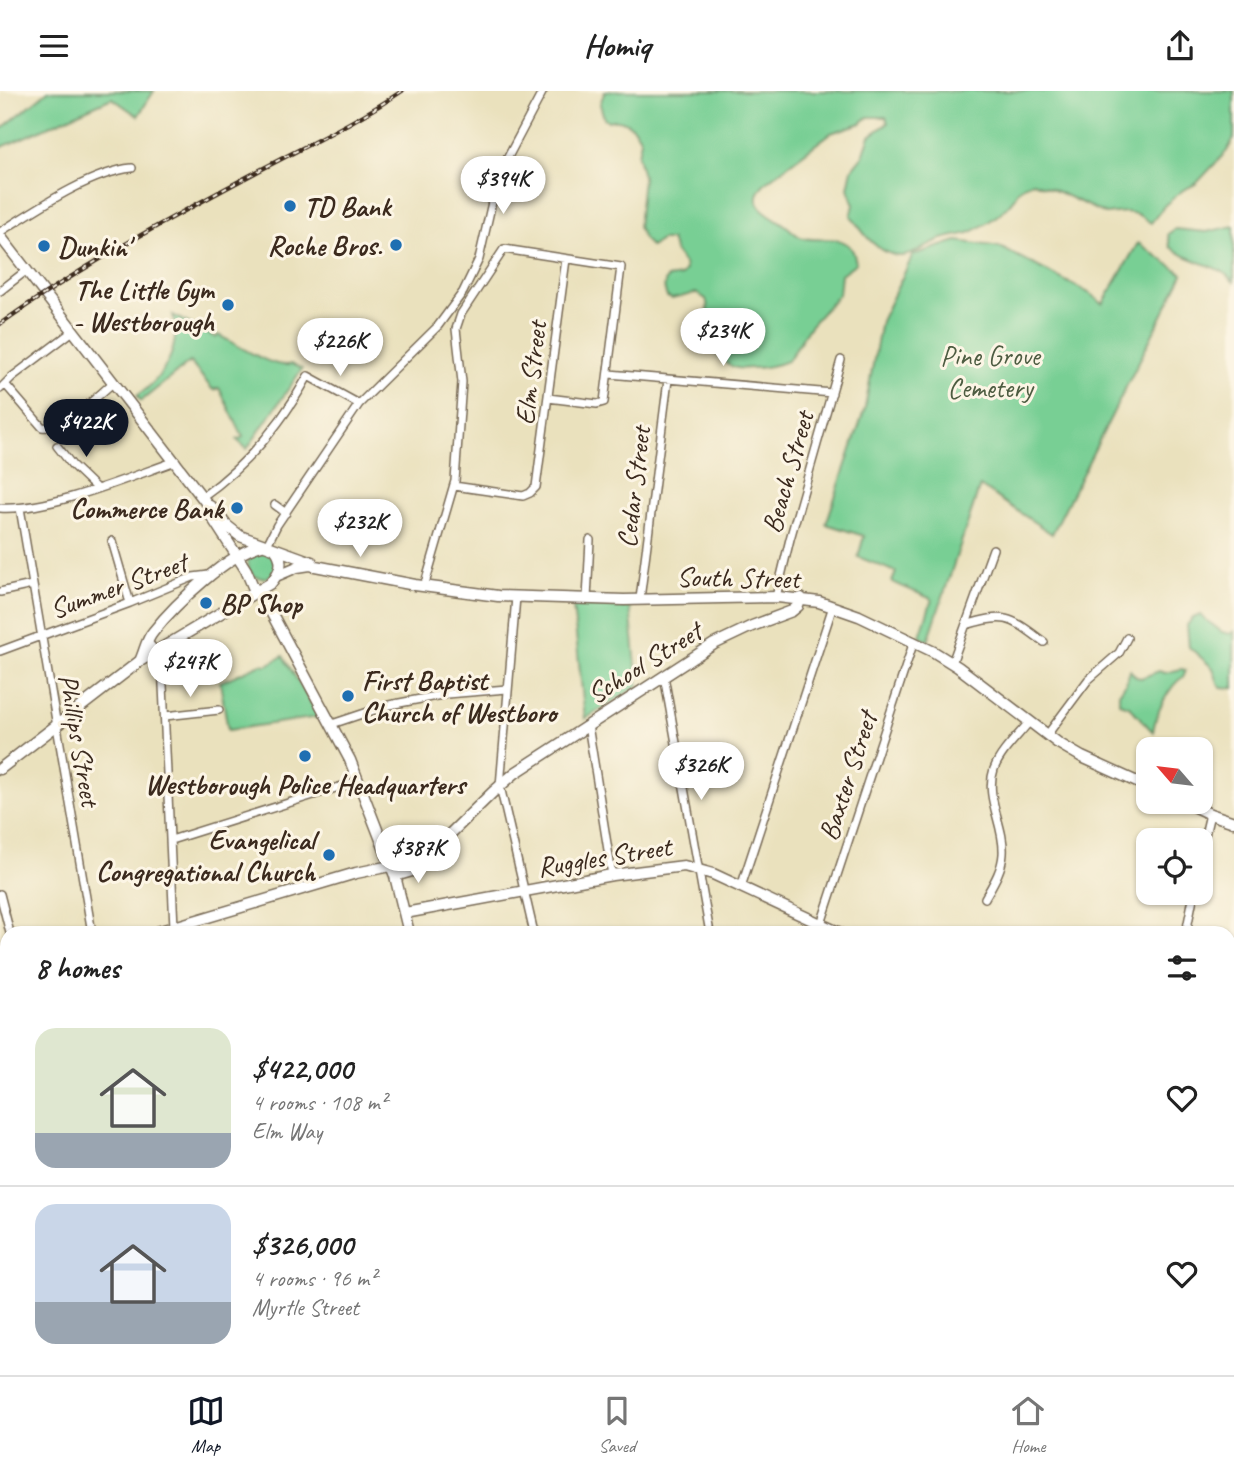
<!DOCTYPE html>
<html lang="en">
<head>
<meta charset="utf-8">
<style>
	:root { --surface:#fff; --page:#f2f2f2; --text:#222; --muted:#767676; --line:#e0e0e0; --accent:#111827 }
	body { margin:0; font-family:Caveat,sans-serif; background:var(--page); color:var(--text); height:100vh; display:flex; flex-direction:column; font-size:26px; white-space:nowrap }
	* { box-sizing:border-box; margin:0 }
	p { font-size:23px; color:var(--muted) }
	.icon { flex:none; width:38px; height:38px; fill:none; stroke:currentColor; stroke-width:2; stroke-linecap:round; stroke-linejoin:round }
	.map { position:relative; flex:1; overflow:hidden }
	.sheet { position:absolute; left:0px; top:835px; width:1236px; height:450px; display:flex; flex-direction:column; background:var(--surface); border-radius:21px 21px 0 0; box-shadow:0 2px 5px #0004 }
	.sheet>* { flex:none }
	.needle { width:46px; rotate:298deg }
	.fabs { position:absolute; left:1136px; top:646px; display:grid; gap:14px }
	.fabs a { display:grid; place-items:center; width:77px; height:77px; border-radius:14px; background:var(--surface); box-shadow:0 2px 5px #0004; font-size:35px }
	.price { position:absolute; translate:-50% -60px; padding:0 16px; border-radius:24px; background:#fff; color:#222; font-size:23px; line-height:46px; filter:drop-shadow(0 2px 4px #0008) }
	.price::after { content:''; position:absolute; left:50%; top:42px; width:21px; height:16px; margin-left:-10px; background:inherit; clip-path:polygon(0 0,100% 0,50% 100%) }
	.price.on { background:var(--accent); color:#fff }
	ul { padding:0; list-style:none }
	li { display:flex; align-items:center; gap:21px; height:175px; padding:0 35px }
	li+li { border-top:2px solid var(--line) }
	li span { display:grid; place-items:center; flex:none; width:196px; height:140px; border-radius:21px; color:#555 }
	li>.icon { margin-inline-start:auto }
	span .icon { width:84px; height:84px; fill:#fffc; stroke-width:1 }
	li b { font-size:30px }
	h2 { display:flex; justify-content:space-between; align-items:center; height:84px; padding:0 35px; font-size:30px }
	header { display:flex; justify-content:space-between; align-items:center; height:91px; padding:0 35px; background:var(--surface); font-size:32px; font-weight:700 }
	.tabs { display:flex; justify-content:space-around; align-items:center; height:98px; border-top:2px solid var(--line); background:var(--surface); font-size:19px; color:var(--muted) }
	.tabs a { display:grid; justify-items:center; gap:4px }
	.tabs .on { color:var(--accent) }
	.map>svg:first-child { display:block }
	.green { fill:#78cf94; stroke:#5a7c59; stroke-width:2 }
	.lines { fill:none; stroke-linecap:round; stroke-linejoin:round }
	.street-casing { stroke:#786a56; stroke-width:10 }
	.secondary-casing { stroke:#786a56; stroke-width:13 }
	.street { stroke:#fff; stroke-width:7 }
	.secondary { stroke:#fff; stroke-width:10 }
	.rail-casing { stroke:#3b2a1e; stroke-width:4.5 }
	.rail { stroke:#fcf5e5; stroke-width:2; stroke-dasharray:5; stroke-linecap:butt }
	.poi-dot { fill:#1f6fb2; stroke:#fcf5e5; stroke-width:2.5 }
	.labels { text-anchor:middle; stroke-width:6; stroke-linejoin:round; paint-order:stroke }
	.poi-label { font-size:28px; font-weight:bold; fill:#3b2a1e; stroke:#fcf5e5; text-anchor:start }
	.park-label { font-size:28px; fill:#4d5c41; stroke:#fcf5e5 }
	.street-label { font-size:28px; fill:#3b2a1e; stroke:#fcf5e5 }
</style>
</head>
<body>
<header><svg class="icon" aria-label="menu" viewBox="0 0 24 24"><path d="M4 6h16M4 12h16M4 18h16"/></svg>Homiq<svg class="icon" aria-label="share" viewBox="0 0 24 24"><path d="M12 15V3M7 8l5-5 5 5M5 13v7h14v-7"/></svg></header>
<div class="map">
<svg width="1234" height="1284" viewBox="0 0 1234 1284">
	<rect width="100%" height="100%" fill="#fcf5e5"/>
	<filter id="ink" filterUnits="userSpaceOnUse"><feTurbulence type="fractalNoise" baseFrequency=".0143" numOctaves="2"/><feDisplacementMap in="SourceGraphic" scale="14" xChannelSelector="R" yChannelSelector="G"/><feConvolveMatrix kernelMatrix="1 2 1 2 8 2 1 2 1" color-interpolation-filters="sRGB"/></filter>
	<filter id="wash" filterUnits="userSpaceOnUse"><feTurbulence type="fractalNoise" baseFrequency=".00686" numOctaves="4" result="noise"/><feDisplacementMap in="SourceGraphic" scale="28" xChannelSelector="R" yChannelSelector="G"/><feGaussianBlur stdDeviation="1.57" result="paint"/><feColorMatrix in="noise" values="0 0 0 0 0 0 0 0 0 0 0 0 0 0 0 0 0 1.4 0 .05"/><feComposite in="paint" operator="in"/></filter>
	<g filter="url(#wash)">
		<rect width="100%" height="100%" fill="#eae1bd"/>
		<path class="green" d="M48,0H154L138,25L112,7L0,57V39Z
			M605,0H1234V47L1227,60L1196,93L1183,99L1165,114L1151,132L1137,123L1126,121L1105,123L1052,98L1033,91C1013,97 1019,105 1007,116C998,125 982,136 971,141C961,145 950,145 939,149C926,154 909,169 894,164C872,157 864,142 851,125L854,114L848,97L852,78L863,64L870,45L888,32L886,26H868L861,32L831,42L767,90C742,113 768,122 785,134C791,138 796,145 803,147C815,150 830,146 841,150C852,154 854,161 856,172L841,183L839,203L810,235L789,268C783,274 761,277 753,277C748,277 741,278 737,277C720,273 705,251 706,235C706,224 710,218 706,208L696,202L672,208L667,206C664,199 663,194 667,187L681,185L685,179L684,173L675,161L671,149H661L651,156L644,149L638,136L643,86L638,64L641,49C635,35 622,25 608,30L604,27L600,13Z
			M1234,135V191L1222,180L1185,165L1170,156L1168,143L1175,138L1206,141Z
			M957,150L1000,156L1089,202L1103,213L1138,152L1183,183L1052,443L980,395L928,550L920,545L932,508L892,491L896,481L858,466L864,445L826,433L865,317L881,230L913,164Z
			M173,224L216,247L218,244C235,252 275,280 291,273L302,278L247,358L237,349L243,346L219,297L213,299L190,271L141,310L137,305C163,288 182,256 173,224Z
			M248 473a14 14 0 1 1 28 0a14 14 0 1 1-28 0Z
			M573,515L630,516L638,595L585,628Z
			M1200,524L1222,541L1230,543L1234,540V597L1221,596L1218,592L1213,577L1189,556L1187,534L1193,527Z
			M283,565L319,626L228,639L220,591L261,573L267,574Z
			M1181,578L1186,579L1183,586C1169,594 1155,624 1153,641L1129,615L1119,612V602L1126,592L1130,579L1136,586L1141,587L1159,580L1165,582Z
			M0,1226H7V1278H13V1284H0Z"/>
	</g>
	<g filter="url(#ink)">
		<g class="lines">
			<g class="street-casing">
				<path id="street" d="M0,141C35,119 90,81 132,77
					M0,200L27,179
					M609,283L832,302
					M5,293L42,336C64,340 97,305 114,291
					M0,298L12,286L73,240
					M57,355L72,374L96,397
					M454,395L523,405L530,402L536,396L566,168
					M202,406C246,375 282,332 308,285L359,313
					M275,414L286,422
					M0,417C50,420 127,387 176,370
					M20,417L92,842
					M112,450L130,512
					M267,454L277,434L359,313L438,235L463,201L479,168L498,85L543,0
					M424,496L455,390L462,291L456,238L461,223L504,158L621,176L604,311L597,313L548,307
					M0,501L32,494
					M516,506L500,695L534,842
					M776,506L790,448L841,269
					M587,508L590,449
					M640,508L668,289
					M966,534C1007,521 1011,527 1044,551
					M147,550L159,564L162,572L174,836
					M0,560L130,512L193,486L209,484
					M952,572L993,458
					M664,585L710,842
					M165,625L219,619
					M332,633L389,614L447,603L507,598
					M588,634L612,784
					M1047,644L1088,589L1119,562L1127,547
					M171,749L358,690
					M1200,765L1210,723
					M741,796L833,515
					M0,803L10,842
					M985,807C993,793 1002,779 1003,763C1005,734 984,707 994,678C1001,660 1018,645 1030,630
					M808,842L817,839L821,833L914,550
					M1186,842L1194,802
					M0,1008L7,1006
					M0,1063L7,1092
					M29,1278V1284
					M259,1278L261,1284
					M1057,1278L1064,1284
					M508,1284L510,1278"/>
			</g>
			<g class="secondary-casing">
				<path id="secondary" d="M0,145L208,414L213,417L226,434L240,445L312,471
					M208,414V420L246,479L254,498L264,508L350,669L395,785L409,842
					M276,485L297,476L310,474L415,494L498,505L624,509L778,506L819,511L859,525L934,561L958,576L1058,652L1082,666L1148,696
					M140,570C145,560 146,549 153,541C175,513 229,462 262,454
					M0,678L140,570L271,492C280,481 285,470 275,458
					M1182,710L1210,723L1234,731
					M395,785L412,780L493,701L515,682L714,553L752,535L792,520L798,515L801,507
					M405,822L612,784L684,775L713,783L840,842
					M154,842L356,782L420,769
					M0,889L7,887
					M1228,1026L1234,1029
					M391,1284L393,1278"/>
			</g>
			<use href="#street" class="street"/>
			<use href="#secondary" class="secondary"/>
			<g class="rail-casing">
				<path id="rail" d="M0,233C83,174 172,126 262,78C309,53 358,30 402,0"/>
			</g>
			<use href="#rail" class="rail"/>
		</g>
	</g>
	<g class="poi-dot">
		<circle cx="290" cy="115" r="7"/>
		<circle cx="396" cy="154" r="7"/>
		<circle cx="44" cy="155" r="7"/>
		<circle cx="228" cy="214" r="7"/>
		<circle cx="237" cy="417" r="7"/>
		<circle cx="206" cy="512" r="7"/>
		<circle cx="348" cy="605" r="7"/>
		<circle cx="305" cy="665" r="7"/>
		<circle cx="329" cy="764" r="7"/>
	</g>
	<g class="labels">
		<g class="poi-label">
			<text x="304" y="125">TD Bank</text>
			<text x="382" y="164" text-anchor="end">Roche Bros.</text>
			<text x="58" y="165">Dunkin'</text>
			<text x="214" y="208" text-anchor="end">The Little Gym<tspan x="214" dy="32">- Westborough</tspan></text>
			<text x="223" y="427" text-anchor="end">Commerce Bank</text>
			<text x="220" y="522">BP Shop</text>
			<text x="362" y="599">First Baptist<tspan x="362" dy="32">Church of Westboro</tspan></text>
			<text x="305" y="703" text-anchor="middle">Westborough Police Headquarters</text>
			<text x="315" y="758" text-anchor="end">Evangelical<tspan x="315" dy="32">Congregational Church</tspan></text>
		</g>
		<g class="park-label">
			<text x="990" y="274">Pine Grove<tspan x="990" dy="32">Cemetery</tspan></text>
		</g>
		<g class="street-label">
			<text transform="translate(530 282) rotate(-83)" y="10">Elm Street</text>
			<text transform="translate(787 381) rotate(-74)" y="10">Beach Street</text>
			<text transform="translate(633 396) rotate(-83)" y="10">Cedar Street</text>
			<text transform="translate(738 486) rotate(1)" y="10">South Street</text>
			<text transform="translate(118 494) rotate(-20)" y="10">Summer Street</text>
			<text transform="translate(644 571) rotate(-32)" y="10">School Street</text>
			<text transform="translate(80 649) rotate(80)" y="10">Phillips Street</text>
			<text transform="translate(847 685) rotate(-72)" y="10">Baxter Street</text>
			<text transform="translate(604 765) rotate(-9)" y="10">Ruggles Street</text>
		</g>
	</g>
</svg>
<div class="fabs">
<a><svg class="needle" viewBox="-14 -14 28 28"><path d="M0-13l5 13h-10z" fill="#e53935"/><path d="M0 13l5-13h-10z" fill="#767676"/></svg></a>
<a><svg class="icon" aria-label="locate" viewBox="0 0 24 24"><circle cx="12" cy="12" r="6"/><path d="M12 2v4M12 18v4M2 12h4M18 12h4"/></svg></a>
</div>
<b class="price" style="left:503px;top:125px">$394K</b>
<b class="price" style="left:723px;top:277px">$234K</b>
<b class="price" style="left:340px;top:287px">$226K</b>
<b class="price on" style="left:86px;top:368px">$422K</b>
<b class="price" style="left:360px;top:468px">$232K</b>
<b class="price" style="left:190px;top:608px">$247K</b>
<b class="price" style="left:701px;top:711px">$326K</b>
<b class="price" style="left:418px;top:794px">$387K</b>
<section class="sheet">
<h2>8 homes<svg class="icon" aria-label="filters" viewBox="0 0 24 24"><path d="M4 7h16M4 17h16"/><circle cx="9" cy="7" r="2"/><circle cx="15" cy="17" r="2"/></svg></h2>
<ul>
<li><span style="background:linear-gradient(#dfe7d0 75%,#9aa5b1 0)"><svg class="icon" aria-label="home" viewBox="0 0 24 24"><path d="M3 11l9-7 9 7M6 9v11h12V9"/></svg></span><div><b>$422,000</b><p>4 rooms · 108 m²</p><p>Elm Way</p></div><svg class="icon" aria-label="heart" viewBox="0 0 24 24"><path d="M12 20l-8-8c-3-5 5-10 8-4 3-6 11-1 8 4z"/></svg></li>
<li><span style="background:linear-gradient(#c9d6e8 70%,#9aa5b1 0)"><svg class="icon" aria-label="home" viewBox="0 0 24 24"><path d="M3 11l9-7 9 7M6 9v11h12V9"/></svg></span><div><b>$326,000</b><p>4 rooms · 96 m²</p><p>Myrtle Street</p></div><svg class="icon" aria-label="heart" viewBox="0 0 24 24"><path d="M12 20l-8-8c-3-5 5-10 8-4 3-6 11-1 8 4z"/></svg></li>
</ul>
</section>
</div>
<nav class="tabs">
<a class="on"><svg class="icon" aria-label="map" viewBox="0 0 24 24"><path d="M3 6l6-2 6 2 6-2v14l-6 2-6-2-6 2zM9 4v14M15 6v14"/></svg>Map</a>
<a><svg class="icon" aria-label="saved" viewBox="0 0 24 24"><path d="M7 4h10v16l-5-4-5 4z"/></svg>Saved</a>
<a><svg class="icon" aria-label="home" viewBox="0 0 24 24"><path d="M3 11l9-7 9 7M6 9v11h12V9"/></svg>Home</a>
</nav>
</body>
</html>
